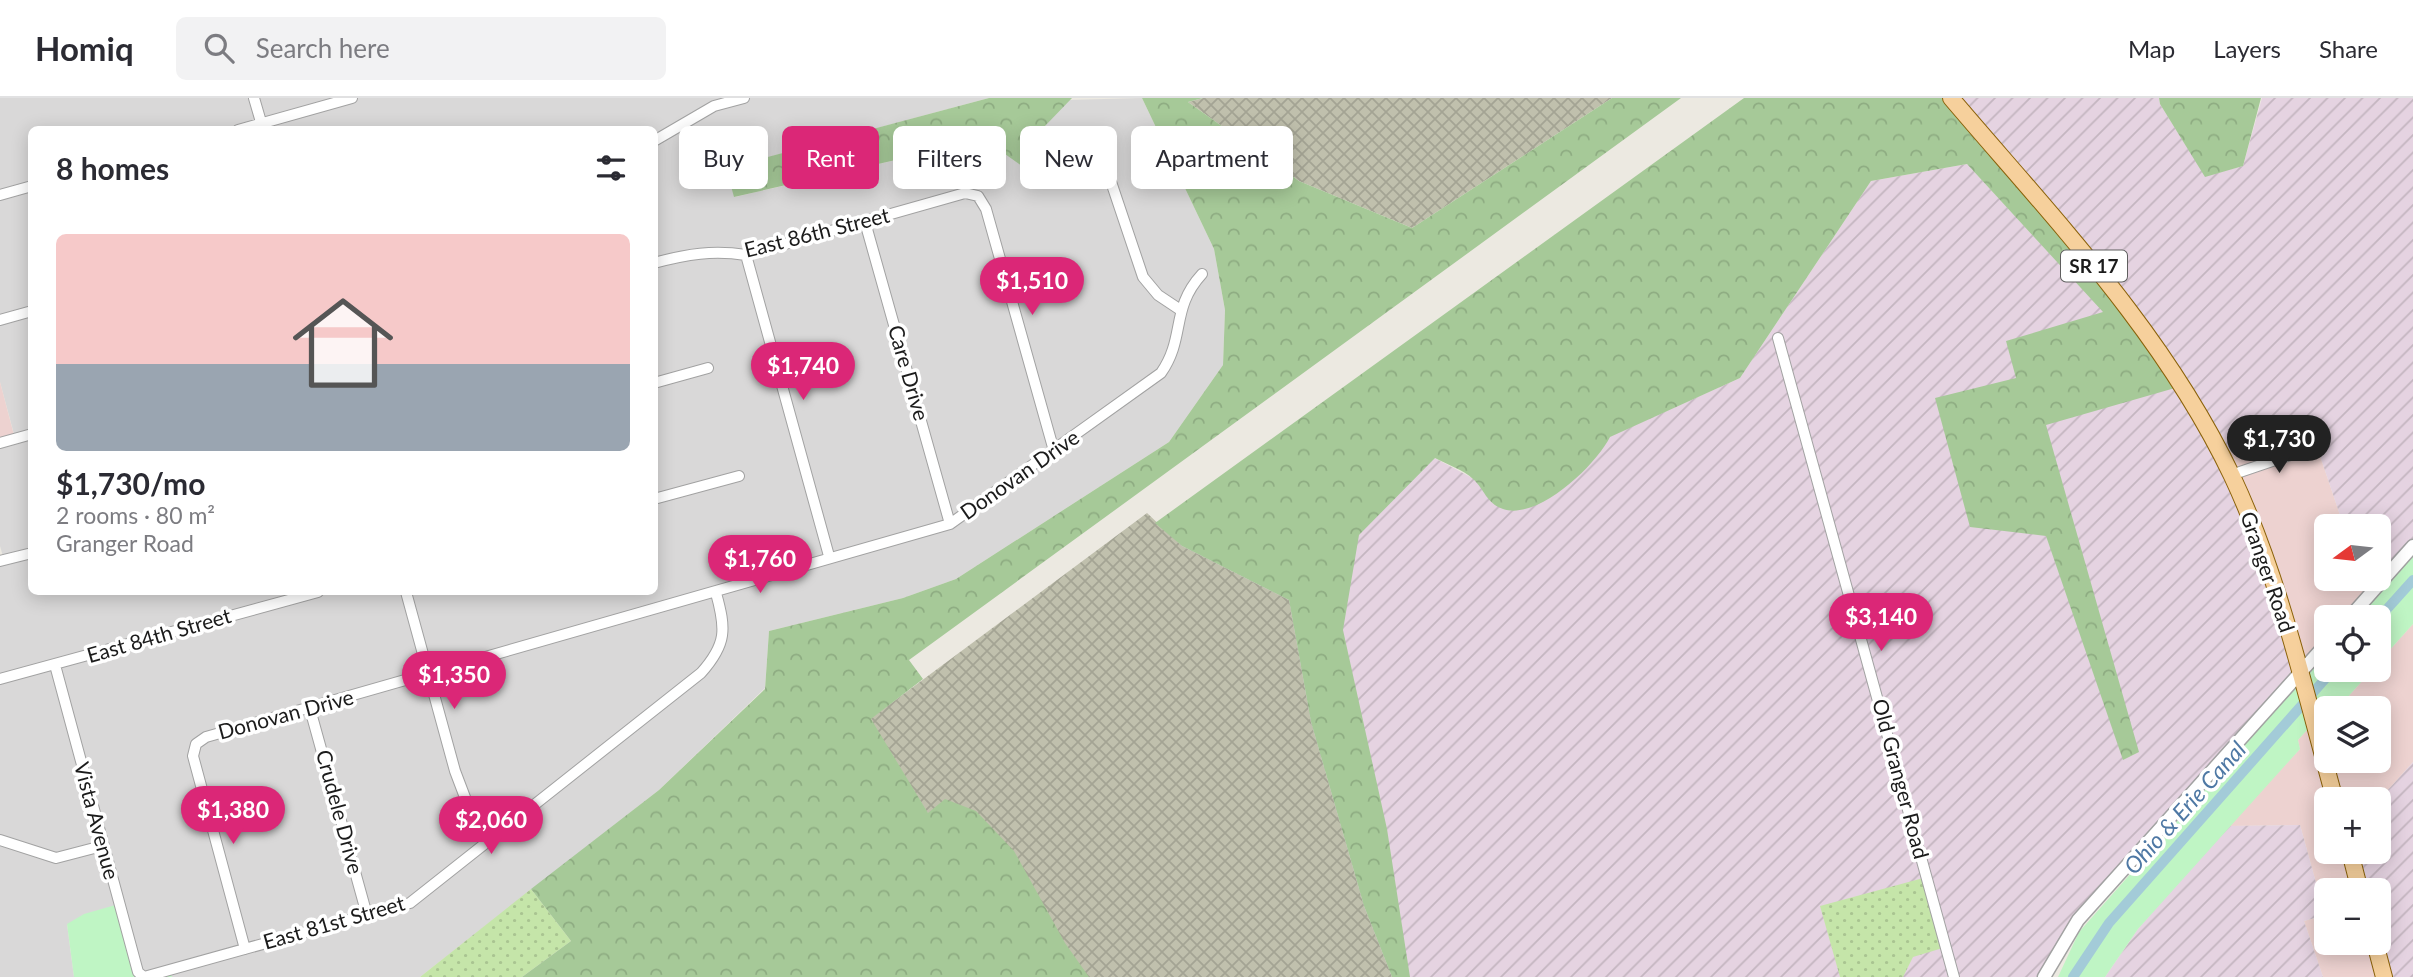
<!DOCTYPE html>
<html lang="en">
<head>
<meta charset="utf-8">
<style>
	:root { --surface:#fff; --page:#f2f2f3; --text:#2b2b33; --muted:#7c7c81; --line:#e1e1e2; --accent:#db2777 }
	body { margin:0; font-family:Lato,sans-serif; background:var(--page); color:var(--text); height:100vh; display:flex; flex-direction:column; font-size:26px; white-space:nowrap }
	* { box-sizing:border-box; margin:0 }
	p { font-size:23px; color:var(--muted) }
	.icon { flex:none; width:38px; height:38px; fill:none; stroke:currentColor; stroke-width:2; stroke-linecap:round; stroke-linejoin:round }
	.map { position:relative; flex:1; overflow:hidden }
	.drawer { position:absolute; left:28px; top:28px; width:630px; height:469px; display:flex; flex-direction:column; background:var(--surface); border-radius:10px; box-shadow:0 4px 18px #0003 }
	.drawer>* { flex:none }
	.banner { position:absolute; left:679px; top:28px; width:665px; height:63px; display:flex; gap:14px }
	.needle { width:46px; rotate:255deg }
	.controls { position:absolute; left:2314px; top:416px; display:grid; gap:14px }
	.controls a { display:grid; place-items:center; width:77px; height:77px; border-radius:10px; background:var(--surface); box-shadow:0 4px 18px #0003; font-size:35px }
	.price { position:absolute; translate:-50% -60px; padding:0 16px; border-radius:24px; background:var(--accent); color:#fff; font-size:23px; line-height:46px; filter:drop-shadow(0 2px 4px #0008) }
	.price::after { content:''; position:absolute; left:50%; top:42px; width:21px; height:16px; margin-left:-10px; background:inherit; clip-path:polygon(0 0,100% 0,50% 100%) }
	.price.current { background:#222; color:#fff }
	ul { padding:0; list-style:none }
	li { display:grid; align-content:center; gap:14px; height:371px; padding:0 28px }
	li+li { border-top:2px solid var(--line) }
	li span { display:grid; place-items:center; height:217px; border-radius:10px; color:#555 }
	li>.icon { margin-inline-start:auto }
	span .icon { width:126px; height:126px; fill:#fffc; stroke-width:1 }
	li b { font-size:30px }
	h2 { display:flex; justify-content:space-between; align-items:center; height:84px; padding:0 28px; font-size:30px }
	.tag { padding:0 24px; border-radius:10px; background:var(--surface); box-shadow:0 4px 18px #0003; font-size:24px; line-height:63px }
	.tag.current { background:var(--accent); color:#fff }
	header { display:flex; align-items:center; gap:42px; box-sizing:border-box; height:98px; padding:0 35px; background:var(--surface); border-bottom:2px solid var(--line) }
	header strong { font-size:33px }
	nav { display:flex; gap:38px; margin-inline-start:auto; font-size:24px }
	.search { width:490px; height:63px; background:var(--page); display:flex; align-items:center; gap:18px; box-sizing:border-box; padding:0 24px; border-radius:10px; color:var(--muted); font-size:26px }
	.map>svg:first-child { display:block }
	.residential { fill:#d9d8d8; fill-rule:evenodd }
	.commercial { fill:#edd2d0 }
	.industrial { fill:url(#industrial-furrows) }
	.construction { fill:url(#construction-cross-hatch) }
	.grass { fill:url(#grass-dots) }
	.forest { fill:url(#forest-crowns) }
	.park { fill:#bff5c4 }
	.lines { fill:none; stroke-linecap:round; stroke-linejoin:round }
	.canal { stroke:#a3cbd8; stroke-width:10 }
	.minor-casing { stroke:#a2a2a2; stroke-width:12 }
	.tertiary-casing { stroke:#a2a2a2; stroke-width:15 }
	.primary-casing { stroke:#8a6108; stroke-width:18 }
	.minor { stroke:#fff; stroke-width:10 }
	.tertiary { stroke:#fff; stroke-width:12 }
	.primary { stroke:#f6d09c; stroke-width:16 }
	.labels { text-anchor:middle; stroke-width:7; stroke-linejoin:round; paint-order:stroke }
	.shield { fill:#fff; stroke:#5f5f5f; stroke-width:2 }
	.shield-label { font-size:19px; font-weight:bold; fill:#1b1b1b }
	.street-label { font-size:21px; fill:#1b1b1b; stroke:#fff }
	.water-label { font-size:23px; font-style:italic; fill:#4e78a4; stroke:#fff }
</style>
</head>
<body>
<header>
<strong>Homiq</strong>
<div class="search"><svg class="icon" aria-label="search" viewBox="0 0 24 24"><circle cx="10" cy="10" r="6"/><path d="M15 15l6 6"/></svg>Search here</div>
<nav><a>Map</a><a>Layers</a><a>Share</a></nav>
</header>
<div class="map">
<svg width="2413" height="879" viewBox="0 0 2413 879">
	<defs>
		<pattern id="industrial-furrows" width="10" height="10" patternUnits="userSpaceOnUse" patternTransform="scale(1.75)"><rect width="10" height="10" fill="#e5d3e1"/><path d="M-1 1l2-2M0 10L10 0M9 11l2-2" fill="none" stroke="#c4b5c0"/></pattern>
		<pattern id="construction-cross-hatch" width="8" height="8" patternUnits="userSpaceOnUse" patternTransform="scale(1.75)"><rect width="8" height="8" fill="#c0c0ad"/><path d="M0 0l8 8M0 8l8-8" fill="none" stroke="#a4a494"/></pattern>
		<pattern id="grass-dots" width="8" height="8" patternUnits="userSpaceOnUse" patternTransform="scale(1.75)"><rect width="8" height="8" fill="#c5e5a9"/><path d="M2 2h.1M6 6h.1" fill="none" stroke="#a9c491" stroke-width="1.8" stroke-linecap="round"/></pattern>
		<pattern id="forest-crowns" width="20" height="18" patternUnits="userSpaceOnUse" patternTransform="scale(1.75)"><rect width="20" height="18" fill="#a6c998"/><path d="M2 6a3 3 0 1 1 6 0M12 15a3 3 0 1 1 6 0" fill="none" stroke="#8eac82"/></pattern>
	</defs>
	<rect width="100%" height="100%" fill="#ece9e1"/>
	<path class="residential" d="M0,0H989L727,70L735,99L957,48L998,51L1043,62L1045,28L1067,2L1142,0L1214,151L1225,212L1223,267L1169,344L956,481L903,500L769,533L765,590L659,692L420,879H172L169,872L144,879L67,826L74,879H0V463L4,462L0,448V345L15,340L0,284ZM32,32H654V494H32Z"/>
	<path class="commercial" d="M0,284L15,341L0,345Z
		M2309,325L2344,429H2326V481H2362L2368,499L2349,520H2326V546L2300,575L2220,356Z
		M2413,526V664L2378,703L2326,702V754H2350L2360,793H2326V845H2375L2384,879H2323L2304,823L2325,817L2300,727L2228,728L2300,651L2298,642L2326,611V663H2378V611H2337L2372,572H2378V565Z"/>
	<path class="industrial" d="M1951,0H2159L2160,6L2205,78L2243,68L2262,0H2413V448L2368,499L2362,481H2378V429H2344L2309,325L2220,356L2300,575L2078,822L2044,879H1028L1147,415L1155,425L1376,329L1493,391L1740,280L1871,83L1967,66L2104,214Z
		M2413,664V879H2384L2378,845V793H2360L2350,754H2378V703Z
		M2300,727L2325,817L2304,823L2323,879H2105L2138,831L2228,728Z"/>
	<path class="construction" d="M1203,0H1612L1412,130L1299,83L1188,4Z
		M1147,415L1182,448L1289,502L1311,624L1364,808L1392,879H1028L870,621Z"/>
	<path class="grass" d="M1927,779L1946,849L1913,859L1903,879H1840L1820,808Z
		M531,791L571,843L522,879H420Z"/>
	<path class="forest" d="M989,0H1072L1045,28L1043,62L1026,71L998,51L957,48L734,99L726,70Z
		M1142,0H1203L1188,4L1299,83L1412,130L1612,0H1681L909,562L923,581L871,621L928,715L945,701L976,713L1014,753L1065,845L1089,879H522L571,843L531,791L659,692L765,591L769,533L903,500L956,481L1169,344L1223,267L1225,212L1214,151Z
		M1744,0H1951L2182,288L2046,327L2139,654L2123,662L2046,438L1970,429L1935,300L2016,280L2006,243L2103,214L1967,66L1871,83L1740,280L1610,339C1596,367 1538,423 1503,411C1486,405 1485,392 1473,381C1464,372 1446,366 1435,360L1359,437L1343,532L1387,731L1410,879H1392L1364,808L1311,624L1289,502L1182,448L1155,425Z
		M2159,0H2261L2243,68L2205,79L2160,6Z"/>
	<path class="park" d="M2413,458V526L2378,565V520H2357Z
		M2326,555V572H2372L2337,611H2326L2298,642L2300,651L2138,831L2105,879H2058L2079,834Z
		M119,806L140,878L170,872L172,879H74L67,826L84,816Z"/>
	<g class="lines">
		<path class="canal" d="M2378,521L2413,482
			M2073,879L2109,825L2333,572"/>
		<g class="minor-casing">
			<path id="minor" d="M254,0L263,31
				M238,32L352,0
				M654,43L714,8L744,0
				M1101,54L1143,179L1158,197L1179,211
				M0,97L32,88
				M865,124L950,426
				M746,157L829,458
				M654,165C687,156 713,152 746,157L965,95L978,98L986,111L1054,353
				M0,222L32,213
				M1778,240L1954,879
				M654,285L708,270
				M0,345L32,336
				M2231,377L2317,348
				M654,401L739,378
				M0,463L32,455
				M406,494L455,673L466,702L492,738
				M55,567L138,874L144,879L410,805L701,575C727,546 726,531 716,495
				M0,581L318,494
				M310,611L367,817
				M0,742L56,760L102,748
				M245,851L193,658L196,646L206,639L950,426L1161,275C1186,239 1170,211 1202,176"/>
		</g>
		<g class="tertiary-casing">
			<path id="tertiary" d="M2349,520L2413,448
				M2044,879L2078,822L2326,546"/>
		</g>
		<g class="primary-casing">
			<path id="primary" d="M1951,0C2053,120 2164,235 2232,378C2280,480 2305,594 2335,702
				M2350,754L2360,793
				M2375,845L2384,879"/>
		</g>
		<use href="#minor" class="minor"/>
		<use href="#tertiary" class="tertiary"/>
		<use href="#primary" class="primary"/>
	</g>
	<g class="labels">
		<rect class="shield" x="2061" y="152.5" width="66" height="31" rx="5"/>
		<g class="shield-label">
			<text x="2094" y="175">SR 17</text>
		</g>
		<g class="street-label">
			<text transform="translate(817 135) rotate(-14)" y="7">East 86th Street</text>
			<text transform="translate(908 275) rotate(74)" y="7">Care Drive</text>
			<text transform="translate(1020 377) rotate(-35)" y="7">Donovan Drive</text>
			<text transform="translate(2267 474) rotate(71)" y="7">Granger Road</text>
			<text transform="translate(159 538) rotate(-16)" y="7">East 84th Street</text>
			<text transform="translate(286 617) rotate(-15)" y="7">Donovan Drive</text>
			<text transform="translate(1900 681) rotate(75)" y="7">Old Granger Road</text>
			<text transform="translate(339 714) rotate(75)" y="7">Crudele Drive</text>
			<text transform="translate(96 723) rotate(75)" y="7">Vista Avenue</text>
			<text transform="translate(334 825) rotate(-16)" y="7">East 81st Street</text>
		</g>
		<g class="water-label">
			<text transform="translate(2185 710) rotate(-48)" y="8">Ohio &amp; Erie Canal</text>
		</g>
	</g>
</svg>
<div class="controls">
<a><svg class="needle" viewBox="-14 -14 28 28"><path d="M0-13l5 13h-10z" fill="#e53935"/><path d="M0 13l5-13h-10z" fill="#7c7c81"/></svg></a>
<a><svg class="icon" aria-label="locate" viewBox="0 0 24 24"><circle cx="12" cy="12" r="6"/><path d="M12 2v4M12 18v4M2 12h4M18 12h4"/></svg></a>
<a><svg class="icon" aria-label="layers" viewBox="0 0 24 24"><path d="M12 4l9 5-9 5-9-5zM3 14l9 5 9-5"/></svg></a>
<a>+</a>
<a>−</a>
</div>
<b class="price" style="left:1032px;top:219px">$1,510</b>
<b class="price" style="left:803px;top:304px">$1,740</b>
<b class="price current" style="left:2279px;top:377px">$1,730</b>
<b class="price" style="left:760px;top:497px">$1,760</b>
<b class="price" style="left:1881px;top:555px">$3,140</b>
<b class="price" style="left:454px;top:613px">$1,350</b>
<b class="price" style="left:233px;top:748px">$1,380</b>
<b class="price" style="left:491px;top:758px">$2,060</b>
<div class="banner">
<a class="tag">Buy</a>
<a class="tag current">Rent</a>
<a class="tag">Filters</a>
<a class="tag">New</a>
<a class="tag">Apartment</a>
</div>
<section class="drawer">
<h2>8 homes<svg class="icon" aria-label="filters" viewBox="0 0 24 24"><path d="M4 7h16M4 17h16"/><circle cx="9" cy="7" r="2"/><circle cx="15" cy="17" r="2"/></svg></h2>
<ul>
<li><span style="background:linear-gradient(#f6c9c9 60%,#9aa5b1 0)"><svg class="icon" aria-label="home" viewBox="0 0 24 24"><path d="M3 11l9-7 9 7M6 9v11h12V9"/></svg></span><div><b>$1,730/mo</b><p>2 rooms · 80 m²</p><p>Granger Road</p></div></li>
</ul>
</section>
</div>
</body>
</html>
